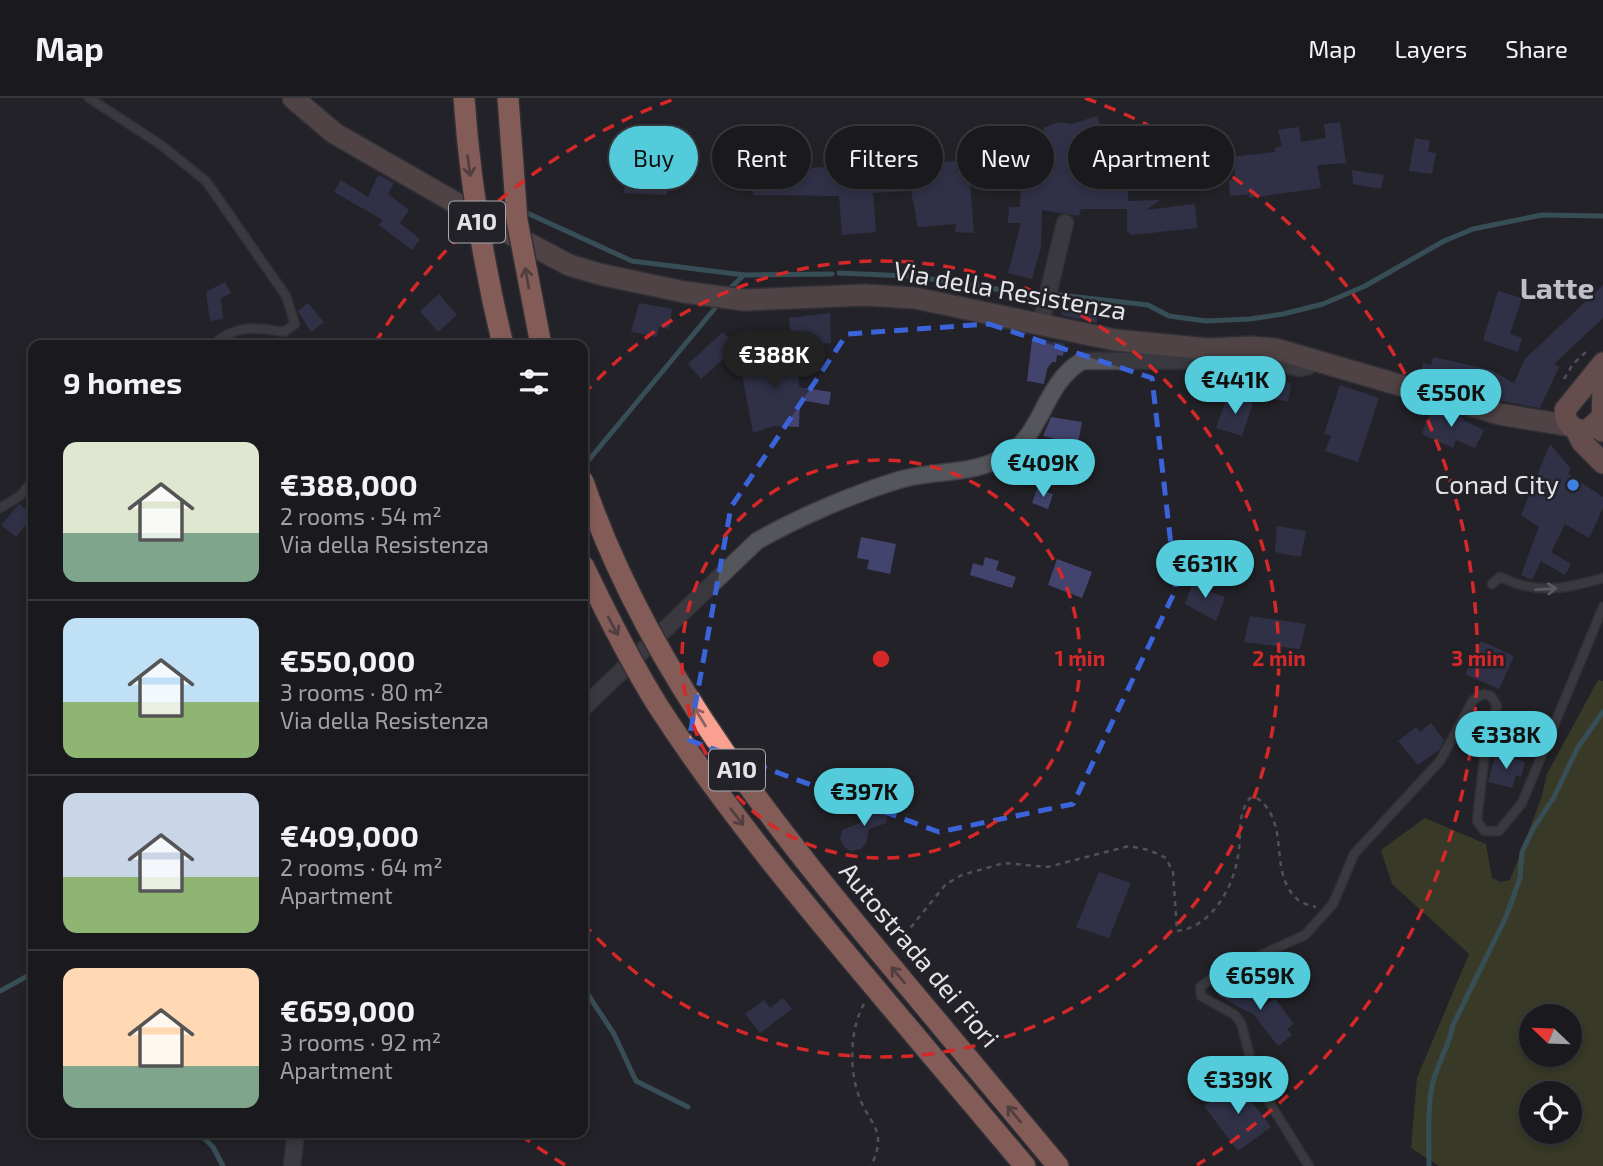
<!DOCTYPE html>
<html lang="en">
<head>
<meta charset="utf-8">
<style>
	:root { --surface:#1a1a1e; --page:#27272b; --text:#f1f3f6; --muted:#9fa1a4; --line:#38383c; --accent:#53cbdb }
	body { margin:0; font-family:"Exo 2",sans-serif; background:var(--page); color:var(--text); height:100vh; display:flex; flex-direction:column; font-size:26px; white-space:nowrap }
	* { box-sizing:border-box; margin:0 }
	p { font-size:23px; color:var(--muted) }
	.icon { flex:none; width:38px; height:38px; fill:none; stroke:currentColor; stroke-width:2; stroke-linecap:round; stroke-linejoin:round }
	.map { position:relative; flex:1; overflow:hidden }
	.details { position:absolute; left:28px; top:242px; width:560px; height:798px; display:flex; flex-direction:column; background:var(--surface); border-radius:14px; box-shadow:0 4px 10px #0003,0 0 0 2px var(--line) }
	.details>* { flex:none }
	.guide { position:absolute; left:609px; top:28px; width:665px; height:63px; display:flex; gap:14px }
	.needle { width:46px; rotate:293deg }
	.buttons { position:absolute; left:1519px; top:906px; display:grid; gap:14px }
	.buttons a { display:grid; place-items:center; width:63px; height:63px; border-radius:50%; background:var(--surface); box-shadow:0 4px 10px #0003,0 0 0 2px var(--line); font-size:35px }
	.price { position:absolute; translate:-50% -60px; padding:0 16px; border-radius:24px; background:var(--accent); color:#111; font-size:23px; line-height:46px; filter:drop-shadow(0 2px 4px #0008) }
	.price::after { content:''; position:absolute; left:50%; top:42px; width:21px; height:16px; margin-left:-10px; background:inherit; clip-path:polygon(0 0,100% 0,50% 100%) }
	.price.current { background:#222; color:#fff }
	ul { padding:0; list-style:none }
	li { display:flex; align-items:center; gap:21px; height:175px; padding:0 35px }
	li+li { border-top:2px solid var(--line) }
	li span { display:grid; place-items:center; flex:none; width:196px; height:140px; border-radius:14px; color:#555 }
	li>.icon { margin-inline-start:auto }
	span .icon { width:84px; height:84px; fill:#fffc; stroke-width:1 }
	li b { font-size:30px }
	h2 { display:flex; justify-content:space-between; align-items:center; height:84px; padding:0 35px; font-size:30px }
	.chip { padding:0 24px; border-radius:32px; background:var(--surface); box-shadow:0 4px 10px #0003,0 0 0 2px var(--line); font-size:24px; line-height:63px }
	.chip.current { background:var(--accent); color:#111 }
	header { display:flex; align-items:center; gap:42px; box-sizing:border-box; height:98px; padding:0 35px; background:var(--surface); border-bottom:2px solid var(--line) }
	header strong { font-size:33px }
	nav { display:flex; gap:38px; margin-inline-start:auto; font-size:24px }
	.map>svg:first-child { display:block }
	.forest { fill:#555626; fill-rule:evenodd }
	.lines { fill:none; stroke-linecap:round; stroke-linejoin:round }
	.stream { stroke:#52838e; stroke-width:5 }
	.building { fill:#42446e }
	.lane-casing { stroke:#3f3f45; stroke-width:11 }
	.street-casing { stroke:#3f3f45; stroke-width:19 }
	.secondary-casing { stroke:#3f3f45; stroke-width:24 }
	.primary-casing { stroke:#3f3f45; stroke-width:24 }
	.highway-casing { stroke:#3f3f45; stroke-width:24 }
	.path { stroke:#87878c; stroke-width:2.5; stroke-dasharray:5 5; stroke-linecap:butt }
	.lane { stroke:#55555c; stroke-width:8 }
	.street { stroke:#55555c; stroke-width:16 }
	.secondary { stroke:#866c6c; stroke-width:21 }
	.primary { stroke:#b7827b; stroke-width:21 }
	.highway { stroke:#f9a090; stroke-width:21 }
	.highway-bridge-casing { stroke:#3f3f45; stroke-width:24; stroke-linecap:butt }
	.highway-bridge { stroke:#f9a090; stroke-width:21 }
	.oneway { stroke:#8e615c }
	.oneway2 { stroke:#9c9ca2 }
	.marked { fill:none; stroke:#3b64da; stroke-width:5; stroke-dasharray:14 9; stroke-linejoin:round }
	.ring { fill:none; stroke:#d62828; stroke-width:3.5; stroke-dasharray:12 9 }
	.shop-dot { fill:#3f7fe0; stroke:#222228; stroke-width:2.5 }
	.labels { text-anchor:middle; stroke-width:5; stroke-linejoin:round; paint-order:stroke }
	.shield { fill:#222228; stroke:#aaaaae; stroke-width:2 }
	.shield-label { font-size:24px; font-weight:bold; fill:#e4e4e8 }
	.street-label { font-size:26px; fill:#e4e4e8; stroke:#222228 }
	.poi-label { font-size:26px; fill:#e4e4e8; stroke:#222228; text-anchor:end }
	.quarter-label { font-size:30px; font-weight:bold; fill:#bfbfc8; stroke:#222228 }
	.centre { fill:#d62828; stroke:#222228; stroke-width:3.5 }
	.ring-label { font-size:21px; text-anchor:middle; font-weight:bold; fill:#d62828; stroke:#222228; stroke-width:5; stroke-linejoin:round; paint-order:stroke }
</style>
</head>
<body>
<header>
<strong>Map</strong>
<nav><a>Map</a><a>Layers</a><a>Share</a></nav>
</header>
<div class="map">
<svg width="1603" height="1068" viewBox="0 0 1603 1068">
	<rect width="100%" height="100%" fill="#222228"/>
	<path class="forest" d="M1598,582L1603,583V1068H1439L1411,1050L1417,980L1469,856L1392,786L1381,752L1425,720L1486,746L1492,780L1501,784L1510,782L1541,701L1547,676ZM1531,919H1570V957H1531ZM1531,996H1570V1034H1531Z"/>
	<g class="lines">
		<path class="stream" d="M527,115L632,163L744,177L832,176
			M839,175L908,178L990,189L1030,202L1051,196L1148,207L1169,218L1206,223L1250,221L1283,216L1323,206L1365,188L1444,143L1473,131L1542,117L1603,118
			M727,193L744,177
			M583,369L716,209
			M583,889L614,936L636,983L688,1009
			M0,893L33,875
			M198,1034L213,1049L223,1068
			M1429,1068C1429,1043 1427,1008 1433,984C1438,964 1449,948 1453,927L1506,819L1520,780L1522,754L1533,731L1554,699L1578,649L1603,614"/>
	</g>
	<path class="building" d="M1097,18L1106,41L1091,47L1086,79H1100V86H1118L1120,92H1128V103L1160,102L1146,112L1195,106L1197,130L1131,137L1127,133V111H1081L1079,118L1042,112L1041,149L1032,181L1008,175L1021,125H1008L1009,109H1020L1021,78L1056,63L1043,30L1059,24L1072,26Z
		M1340,24L1346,65L1317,67L1321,90L1249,100V96L1230,98L1229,82L1236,81L1232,59L1275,54V50L1282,48L1278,32L1299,29L1301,44L1326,40L1324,26Z
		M1415,40L1430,43L1428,54L1436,55L1432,76L1409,73Z
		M752,53H769L770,76L805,75V70L962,63L961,56L996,54L997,67L969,73L974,135L955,134L956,126L918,129L911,93L873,95L876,134L842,137L839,98L753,97L752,80H721V65H752Z
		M633,68L668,70L667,97L624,95L625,74L632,75Z
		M1352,72L1384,77L1381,91L1353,86Z
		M378,77L394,85L388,96L409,112L400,125L420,141L412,152L379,127L383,122L334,94L341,82L368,99Z
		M225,184L231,195L221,200L223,221L210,223L206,194Z
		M1603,187V220L1554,266L1559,269L1540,310L1502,303L1420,277L1423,265L1431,267L1433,259L1491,272L1514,285L1525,261Z
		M1498,193L1522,200L1510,236L1522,240L1518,254L1483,242Z
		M439,196L457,217L438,234L420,213Z
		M308,205L324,224L311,234L298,213Z
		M639,205L672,211L669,231L659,229L657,239L631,234Z
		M1062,210L1098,216L1097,225L1061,217Z
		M830,215L831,245L819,246L820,264L794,266L789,220Z
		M723,234L737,249L701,281L688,266Z
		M1032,242L1065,245L1063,258L1057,257L1056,264H1052L1047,271L1044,286L1027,283Z
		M760,245L765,270L798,269L799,289L831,294L829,307L800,302L799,329L773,328L753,335L737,249Z
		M1246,280L1291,285L1288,303L1248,298Z
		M1340,287L1379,300L1358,364L1325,353L1331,338L1324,336Z
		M1228,297L1253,305L1242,338L1216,330Z
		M1432,310L1464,320L1463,322L1484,332L1475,350L1456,342L1453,350L1422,336Z
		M1051,319L1082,324L1078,346L1043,338Z
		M1550,346L1571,371L1568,376L1603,399V410L1589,440L1565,426L1551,454L1571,466L1565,477L1541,463L1532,482L1521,477L1539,429L1521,417Z
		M1037,391L1053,396L1048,411L1032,405Z
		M19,406L33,417L16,439L1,427Z
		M1277,428L1306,433L1301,459L1275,454Z
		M861,439L896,446L890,476L867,471L869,462L857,460Z
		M985,459L999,463L996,472L1016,479L1012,490L970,477L973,465L983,468Z
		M1057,461L1092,474L1082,500L1048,487Z
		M1194,481L1210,487L1208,493L1225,499L1216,523L1185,506Z
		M1250,518L1306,526L1300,551L1244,544Z
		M1481,543L1514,558L1499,591L1465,576Z
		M1431,625L1444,642L1439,652L1418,667L1398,643L1416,629L1420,634Z
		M1496,655L1525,664L1521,679L1516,677L1512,690L1488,684Z
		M877,705L888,713L886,725L869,731L866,745L861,751L851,753L845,750L840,741L842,732L860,725L866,710Z
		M1099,774L1131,785L1109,840L1076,829Z
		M1232,885L1247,893L1262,910L1275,901L1294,926L1287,931L1292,937L1278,948L1254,917L1219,898L1218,888Z
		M783,900L792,911L760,935L745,916L764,902L770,910Z
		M1237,984L1271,1029L1238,1053L1204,1008Z"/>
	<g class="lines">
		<g class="lane-casing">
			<path id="lane" d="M89,0L161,47L206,83L286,198L295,226L284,234C255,229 236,226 213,247
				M0,410L20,398L33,382
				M1492,486L1500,479C1538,497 1564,491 1603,480
				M1309,1068L1257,985L1241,925L1235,917L1201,898L1200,889L1215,878L1305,837L1333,806L1354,756L1440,663L1473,602L1483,596L1491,598L1497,608L1486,644L1477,723L1484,733H1499L1522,705L1603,509"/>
		</g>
		<g class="street-casing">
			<path id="street" d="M1040,229L1065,125
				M583,610L757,443C799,419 853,396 899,382C936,371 973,378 1007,357C1044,335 1043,286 1082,263L1261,262L1300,270L1309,268L1313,260
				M292,1068L296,1034"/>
		</g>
		<g class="secondary-casing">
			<path id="secondary" d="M293,0L334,35L503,132L569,167L599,176L684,194L744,202L865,197L915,200L1115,242L1209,251L1251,249L1276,251L1499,316L1571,328"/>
		</g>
		<g class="primary-casing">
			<path id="primary" d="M1601,320L1588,332C1574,334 1565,326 1565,312L1603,265
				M1576,332L1582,344L1603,365
				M1602,333L1603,287"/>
		</g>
		<g class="highway-casing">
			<path id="highway" d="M942,929L1058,1068
				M923,947L1025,1068"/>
		</g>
		<path class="path" d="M1564,281L1573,266L1586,254
			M898,845L946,786L962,777L1004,765L1048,769L1129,748L1149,752L1166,760L1173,774L1177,833C1211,829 1233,791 1238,758C1242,738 1236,718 1250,700H1257C1291,724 1268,773 1296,800C1300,805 1309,807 1316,809
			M864,906C851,928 849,967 857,992C866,1026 890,1029 871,1068"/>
		<use href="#lane" class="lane"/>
		<use href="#street" class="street"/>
		<use href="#secondary" class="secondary"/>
		<use href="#primary" class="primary"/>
		<use href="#highway" class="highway"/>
		<g class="highway-bridge-casing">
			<path id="highway-bridge" d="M464,0C470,84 483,165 503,247
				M508,0L517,122L541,247
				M583,383C654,593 803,762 942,929
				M583,467C606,515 630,563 658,608C736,728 831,837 923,947"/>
		</g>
		<use href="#highway-bridge" class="highway-bridge"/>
	</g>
	<defs><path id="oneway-shaft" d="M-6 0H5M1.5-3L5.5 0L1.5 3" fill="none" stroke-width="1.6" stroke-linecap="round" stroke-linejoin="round" transform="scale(1.75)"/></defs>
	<g class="oneway">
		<use href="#oneway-shaft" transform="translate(469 68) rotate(82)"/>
		<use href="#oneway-shaft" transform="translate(527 180) rotate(-100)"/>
		<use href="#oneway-shaft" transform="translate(613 528) rotate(62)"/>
		<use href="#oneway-shaft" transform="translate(700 619) rotate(-122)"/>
		<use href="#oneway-shaft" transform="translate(737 719) rotate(52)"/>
		<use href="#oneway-shaft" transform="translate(898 877) rotate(-130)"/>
		<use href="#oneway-shaft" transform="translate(1014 1016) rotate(-130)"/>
	</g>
	<use class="oneway2" href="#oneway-shaft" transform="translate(1546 491) rotate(-3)"/>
	<path d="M0 0H1603V1068H0ZM989,226L1152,280L1176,491L1073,706L939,734L689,642L731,409L847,236Z" fill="#222228" fill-opacity=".55" fill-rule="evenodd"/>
	<path class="marked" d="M989,226L1152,280L1176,491L1073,706L939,734L689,642L731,409L847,236Z"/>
	<g class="ring">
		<circle cx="881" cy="561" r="199"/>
		<path d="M583 297A398 398 0 1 1 583 825"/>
		<path d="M565 1067A597 597 0 0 1 518 1035M375 245A597 597 0 0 1 677 0M1085 0A597 597 0 0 1 1197 1067"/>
	</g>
	<circle class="shop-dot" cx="1573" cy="387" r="7"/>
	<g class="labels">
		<g class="shield">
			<rect x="449" y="103.5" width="56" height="41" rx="5"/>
			<rect x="709" y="651.5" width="56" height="41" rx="5"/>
		</g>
		<g class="shield-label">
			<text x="477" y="132">A10</text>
			<text x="737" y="680">A10</text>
		</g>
		<g class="street-label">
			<text transform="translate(1010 193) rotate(10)" y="9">Via della Resistenza</text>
			<text transform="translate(919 857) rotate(50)" y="9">Autostrada dei Fiori</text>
		</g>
		<g class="poi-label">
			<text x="1559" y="396">Conad City</text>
		</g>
		<g class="quarter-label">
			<text x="1557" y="201">Latte</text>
		</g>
	</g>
	<circle cx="881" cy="561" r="10" class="centre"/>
	<g class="ring-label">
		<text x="1080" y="568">1 min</text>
		<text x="1279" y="568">2 min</text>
		<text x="1478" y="568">3 min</text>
	</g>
</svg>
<div class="buttons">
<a><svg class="needle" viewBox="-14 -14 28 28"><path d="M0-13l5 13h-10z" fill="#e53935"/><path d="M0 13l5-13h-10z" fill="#9fa1a4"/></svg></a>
<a><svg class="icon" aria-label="locate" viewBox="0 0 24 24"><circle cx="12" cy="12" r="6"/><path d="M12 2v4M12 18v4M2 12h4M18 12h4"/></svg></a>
</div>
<b class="price current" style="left:774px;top:293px">€388K</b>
<b class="price" style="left:1235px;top:318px">€441K</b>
<b class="price" style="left:1451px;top:331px">€550K</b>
<b class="price" style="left:1043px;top:401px">€409K</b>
<b class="price" style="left:1205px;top:502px">€631K</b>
<b class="price" style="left:1506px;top:673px">€338K</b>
<b class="price" style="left:864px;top:730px">€397K</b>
<b class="price" style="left:1260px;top:914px">€659K</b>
<b class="price" style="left:1238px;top:1018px">€339K</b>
<div class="guide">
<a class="chip current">Buy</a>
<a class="chip">Rent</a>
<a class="chip">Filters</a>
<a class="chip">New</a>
<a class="chip">Apartment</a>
</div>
<section class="details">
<h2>9 homes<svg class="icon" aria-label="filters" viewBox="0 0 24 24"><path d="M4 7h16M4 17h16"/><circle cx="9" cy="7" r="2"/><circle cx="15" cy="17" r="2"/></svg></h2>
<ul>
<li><span style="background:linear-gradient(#dfe7d0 65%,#7fa58c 0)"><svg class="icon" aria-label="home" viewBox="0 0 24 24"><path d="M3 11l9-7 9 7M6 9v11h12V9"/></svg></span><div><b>€388,000</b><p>2 rooms · 54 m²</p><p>Via della Resistenza</p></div></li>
<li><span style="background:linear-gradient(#bfe0f5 60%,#8fb573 0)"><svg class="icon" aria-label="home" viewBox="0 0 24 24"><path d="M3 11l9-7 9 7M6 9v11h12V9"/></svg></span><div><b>€550,000</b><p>3 rooms · 80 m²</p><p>Via della Resistenza</p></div></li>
<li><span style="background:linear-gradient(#c9d6e8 60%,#8fb573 0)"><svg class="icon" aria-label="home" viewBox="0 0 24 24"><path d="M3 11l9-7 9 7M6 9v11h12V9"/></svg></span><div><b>€409,000</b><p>2 rooms · 64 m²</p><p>Apartment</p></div></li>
<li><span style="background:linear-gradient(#ffd9b3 70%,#7fa58c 0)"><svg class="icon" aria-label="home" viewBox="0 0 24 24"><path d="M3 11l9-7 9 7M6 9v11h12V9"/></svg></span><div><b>€659,000</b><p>3 rooms · 92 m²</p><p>Apartment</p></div></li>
</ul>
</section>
</div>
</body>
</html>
